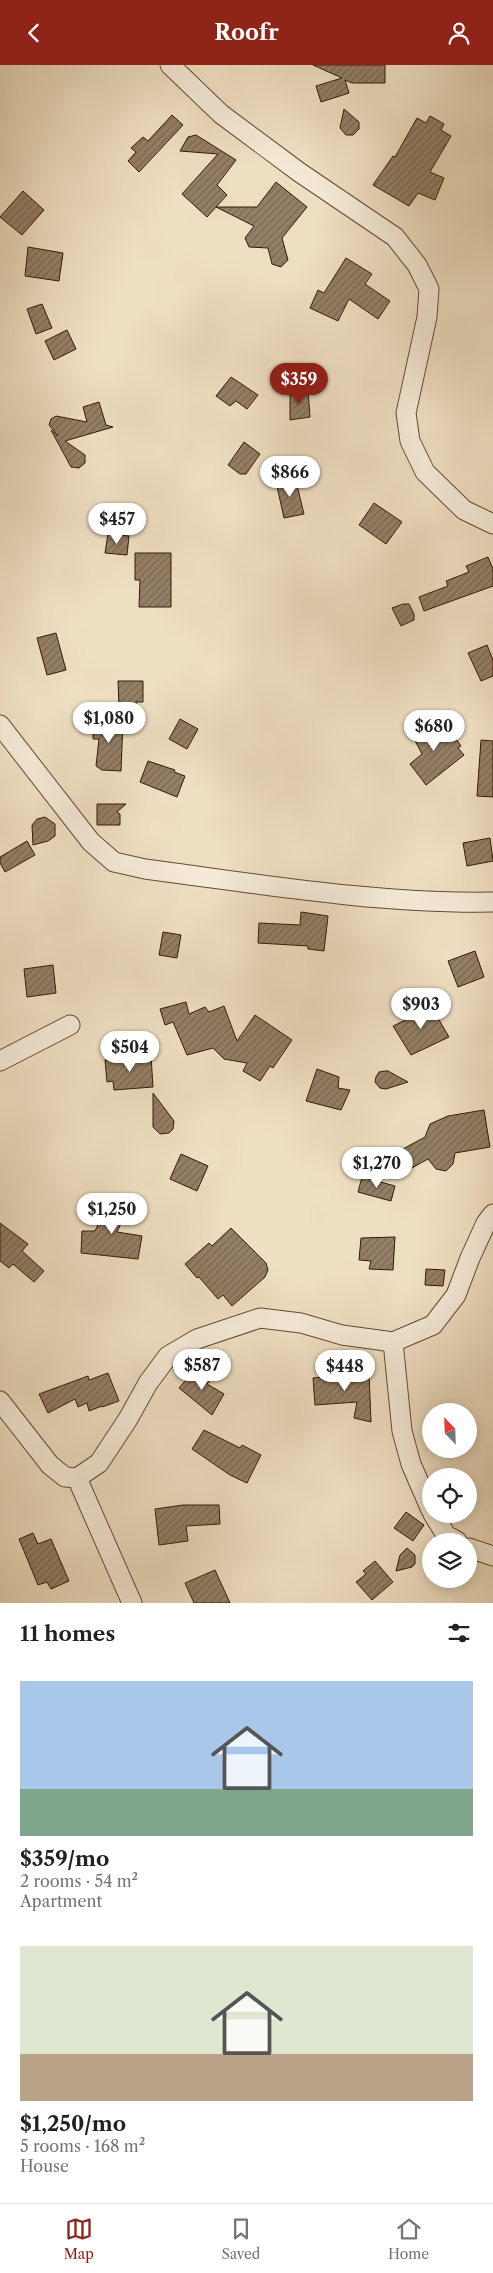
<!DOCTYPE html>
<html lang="en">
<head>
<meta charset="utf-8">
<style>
	:root { --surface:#fff; --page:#f2f2f2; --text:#202124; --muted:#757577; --line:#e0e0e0; --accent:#8f2418 }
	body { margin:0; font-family:"Libre Caslon Text",serif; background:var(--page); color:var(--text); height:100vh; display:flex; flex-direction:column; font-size:19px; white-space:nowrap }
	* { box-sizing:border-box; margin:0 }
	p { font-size:16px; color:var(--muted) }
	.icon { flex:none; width:28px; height:28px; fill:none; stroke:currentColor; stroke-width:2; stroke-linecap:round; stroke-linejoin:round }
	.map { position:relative; height:1538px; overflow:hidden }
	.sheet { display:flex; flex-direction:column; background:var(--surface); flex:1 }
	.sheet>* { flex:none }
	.needle { width:32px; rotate:337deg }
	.fabs { position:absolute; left:422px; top:1338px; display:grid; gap:10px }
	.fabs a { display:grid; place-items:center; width:55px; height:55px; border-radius:50%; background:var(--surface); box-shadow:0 2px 12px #0003; font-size:25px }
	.price { position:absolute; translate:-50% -42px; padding:0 11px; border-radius:18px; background:#fff; color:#222; font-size:16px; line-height:32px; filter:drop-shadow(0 1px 2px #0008) }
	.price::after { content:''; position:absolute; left:50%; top:30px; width:15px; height:11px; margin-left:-8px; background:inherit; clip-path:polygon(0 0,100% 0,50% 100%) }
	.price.current { background:var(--accent); color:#fff }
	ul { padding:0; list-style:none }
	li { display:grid; align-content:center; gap:10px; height:265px; padding:0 20px }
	li span { display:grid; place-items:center; height:155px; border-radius:0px; color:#555 }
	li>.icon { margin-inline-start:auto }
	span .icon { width:90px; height:90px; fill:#fffc; stroke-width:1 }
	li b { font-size:21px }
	h2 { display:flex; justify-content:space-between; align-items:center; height:60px; padding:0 20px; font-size:21px }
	header { display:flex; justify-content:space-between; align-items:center; height:65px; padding:0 20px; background:var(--accent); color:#fff; font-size:22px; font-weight:700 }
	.menu { display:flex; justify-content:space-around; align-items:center; height:70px; border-top:1px solid var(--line); background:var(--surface); font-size:14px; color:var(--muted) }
	.menu a { display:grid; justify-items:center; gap:2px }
	.menu .current { color:var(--accent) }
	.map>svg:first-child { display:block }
	.building { fill:url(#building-hatch); stroke:#321a05 }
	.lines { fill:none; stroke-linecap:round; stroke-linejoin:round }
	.minor-casing { stroke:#614b34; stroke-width:21 }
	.minor { stroke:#f5ead7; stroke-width:19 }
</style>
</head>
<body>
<header><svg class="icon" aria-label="back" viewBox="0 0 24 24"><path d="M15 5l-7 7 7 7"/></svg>Roofr<svg class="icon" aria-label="person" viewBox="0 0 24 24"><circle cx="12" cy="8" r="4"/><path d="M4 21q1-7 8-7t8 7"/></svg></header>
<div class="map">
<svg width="493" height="1538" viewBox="0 0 493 1538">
	<defs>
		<pattern id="building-hatch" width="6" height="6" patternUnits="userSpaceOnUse" patternTransform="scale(1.25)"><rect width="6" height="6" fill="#948067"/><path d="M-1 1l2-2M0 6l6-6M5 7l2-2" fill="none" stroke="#796853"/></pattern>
	</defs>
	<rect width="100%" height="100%" fill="#efdfc2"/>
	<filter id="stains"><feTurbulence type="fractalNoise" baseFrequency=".004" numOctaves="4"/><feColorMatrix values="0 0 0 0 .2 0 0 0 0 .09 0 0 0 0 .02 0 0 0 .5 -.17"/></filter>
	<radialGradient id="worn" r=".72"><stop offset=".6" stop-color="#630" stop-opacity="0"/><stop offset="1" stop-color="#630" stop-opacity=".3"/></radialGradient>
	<path class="building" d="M313,0H385V18H352L345,15L349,28L321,37L316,21L342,13Z
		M344,44L359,57V64L353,70H346L340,63Z
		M172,50L183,60L139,107L128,96L136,87L131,83L143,72L148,76Z
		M430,51L444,59L441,65L451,71L430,107L444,113L435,135L418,128L409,141L373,120L393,91L395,92L417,53L426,58Z
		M196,70L236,95L217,120L227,130L207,152L182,129L218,89L180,86L188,72Z
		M276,117L307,142L282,173L288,195L281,202L272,199L268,183L249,182L245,173L254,161L216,142H257Z
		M23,126L44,145L22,170L0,152Z
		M28,182L63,188L59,216L25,211Z
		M346,193L372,209L365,219L390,236L378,254L349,234L338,256L310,243L318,225L324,228Z
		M42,239L52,263L36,269L27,244Z
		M67,265L76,284L54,295L45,276Z
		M231,312L258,330L247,344L236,336L230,341L216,331Z
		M308,324L310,352L290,355V326Z
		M99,337L106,360L113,362L65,376L85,390V398L79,403L71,402L51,365L58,371L49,360L51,354L56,351L87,357L83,342Z
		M244,377L260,389L246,409H240L228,400Z
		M295,412L304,449L284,453L276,417Z
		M374,438L402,457L386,479L359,460Z
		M108,469L129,471L127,490L105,488Z
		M135,488H171V542H139L140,515H135Z
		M488,492L493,504V521L424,546L419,532L448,521L446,516L469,507L466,501Z
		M403,539H409L414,549V555L401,561L392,543Z
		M56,568L66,605L47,610L37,573Z
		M487,580L493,595V611L481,616L468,588Z
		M118,616H143V637H136L137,641H119Z
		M180,654L198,664L187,684L169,674Z
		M93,655L123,656L121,706L102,705L96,701L99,674H93Z
		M428,655L439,676L451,667L461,681L458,683L464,690L426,720L410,699L422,689L410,666Z
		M481,675L493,676V732L477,731Z
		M148,696L175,705L174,707L185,711L177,732L140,717Z
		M97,739H126L117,747L120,749V760H97Z
		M45,752L55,759V771L48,776L33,780L32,760L37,754Z
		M490,773L493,796L467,801L463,778Z
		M27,776L35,790L5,807L0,798V792Z
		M301,847L328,851L324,886L308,884V881L258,878L259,858L300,860Z
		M163,867L181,870L177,893L159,890Z
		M475,886L484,912L458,922L448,896Z
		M53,900L56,928L27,932L24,904Z
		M428,936L449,972L411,990L393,961L414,951L412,946Z
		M186,937L189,949L205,942L209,947L224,941L237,976L255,950L292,975L273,1003L270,1001L260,1016L243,1006L247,998L224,994L213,983L187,990L173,957L165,960L160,944Z
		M151,991L153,1022L114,1025L113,1016L107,1017L105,995Z
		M317,1004L339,1012L338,1023L350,1025L341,1045L306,1036Z
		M385,1006H388L408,1017L386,1024L380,1023L375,1017L376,1012L379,1007Z
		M153,1028L174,1056L173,1064L169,1068L160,1069L153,1062Z
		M484,1045L490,1082L455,1088L453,1099L446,1106L436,1104L428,1094L410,1104L401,1085L425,1072L430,1059L448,1051Z
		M181,1089L208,1101L197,1126L170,1114Z
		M362,1112L395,1121L391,1136L358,1127Z
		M111,1132L129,1141L117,1167L142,1171L138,1194L81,1188L82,1166H95Z
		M0,1158L28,1179L22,1186L44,1206L34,1217L13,1199L9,1203L0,1196Z
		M231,1163L266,1198L268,1205L265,1212L232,1241L223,1230L218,1234L199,1212L197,1213L185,1199L209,1178L212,1181Z
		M395,1172L393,1205L369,1204L371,1196L359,1195L361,1173Z
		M426,1204L445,1205L443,1221L425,1220Z
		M197,1302L211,1314L207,1319L224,1329L212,1350L179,1323Z
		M108,1308L119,1336L102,1342V1341L89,1346L87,1338L78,1342L75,1334L48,1348L39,1329L88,1311L89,1315Z
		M364,1308H369L371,1357L354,1353L357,1337L315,1340L313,1313Z
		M204,1365L240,1383L242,1380L261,1390L247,1418L230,1410L192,1384Z
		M183,1440H219L220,1459L186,1461L188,1476L159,1480L155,1444Z
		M406,1447L424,1460L413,1476L394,1463Z
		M33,1468L38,1479L51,1474L69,1516L51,1524L47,1517L38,1520L19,1474Z
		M407,1483L415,1490V1499L412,1502L396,1506L400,1490Z
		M375,1496L393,1517L372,1535L356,1517L366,1509L363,1506Z
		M215,1505L230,1538H194L185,1518Z"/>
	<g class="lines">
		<g class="minor-casing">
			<path id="minor" d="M170,0L221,49L299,107L395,172L417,200L429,224L427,252L406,348L410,376L425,407L464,445L493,459
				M0,660L91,777L114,797L145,804C260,819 377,839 493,837
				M0,996L70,960
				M393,1277L402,1366L411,1399L431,1445
				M0,1336L50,1400L65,1412L77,1413L132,1538
				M77,1413L99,1398L128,1354L148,1318L168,1291L197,1274L260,1253L301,1258L342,1270L393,1277L433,1260L456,1230L470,1193L486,1158L493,1149
				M433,1449L446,1470L457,1476
				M469,1483L493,1491"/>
		</g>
		<use href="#minor" class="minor"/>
	</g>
	<rect width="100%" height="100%" filter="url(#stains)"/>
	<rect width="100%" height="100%" fill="url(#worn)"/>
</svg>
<div class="fabs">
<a><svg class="needle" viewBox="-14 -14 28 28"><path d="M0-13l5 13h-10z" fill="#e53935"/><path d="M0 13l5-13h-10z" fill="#757577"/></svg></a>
<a><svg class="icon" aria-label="locate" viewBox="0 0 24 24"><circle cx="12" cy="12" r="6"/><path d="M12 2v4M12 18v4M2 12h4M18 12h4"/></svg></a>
<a><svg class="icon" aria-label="layers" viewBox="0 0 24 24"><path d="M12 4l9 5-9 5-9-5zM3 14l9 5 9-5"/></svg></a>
</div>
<b class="price current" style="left:299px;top:340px">$359</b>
<b class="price" style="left:290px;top:433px">$866</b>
<b class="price" style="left:117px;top:480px">$457</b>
<b class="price" style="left:109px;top:679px">$1,080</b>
<b class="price" style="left:434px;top:687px">$680</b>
<b class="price" style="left:421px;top:965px">$903</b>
<b class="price" style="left:130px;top:1008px">$504</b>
<b class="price" style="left:377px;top:1124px">$1,270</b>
<b class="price" style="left:112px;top:1170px">$1,250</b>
<b class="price" style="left:202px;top:1326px">$587</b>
<b class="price" style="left:345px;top:1327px">$448</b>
</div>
<section class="sheet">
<h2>11 homes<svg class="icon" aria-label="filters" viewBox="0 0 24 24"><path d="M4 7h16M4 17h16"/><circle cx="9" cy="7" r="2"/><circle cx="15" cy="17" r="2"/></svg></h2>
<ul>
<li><span style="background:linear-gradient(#a9c7e8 70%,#7fa58c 0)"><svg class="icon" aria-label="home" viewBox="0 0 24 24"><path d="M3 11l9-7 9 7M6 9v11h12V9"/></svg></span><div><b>$359/mo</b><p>2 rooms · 54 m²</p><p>Apartment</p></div></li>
<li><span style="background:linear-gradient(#dfe7d0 70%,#b9a48a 0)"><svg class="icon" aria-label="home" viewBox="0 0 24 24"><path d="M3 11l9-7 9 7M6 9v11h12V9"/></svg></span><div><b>$1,250/mo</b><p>5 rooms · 168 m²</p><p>House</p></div></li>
</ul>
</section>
<nav class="menu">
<a class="current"><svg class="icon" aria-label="map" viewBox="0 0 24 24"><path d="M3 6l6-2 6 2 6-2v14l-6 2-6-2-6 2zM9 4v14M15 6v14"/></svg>Map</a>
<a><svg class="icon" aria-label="saved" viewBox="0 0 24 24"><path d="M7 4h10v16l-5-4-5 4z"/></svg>Saved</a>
<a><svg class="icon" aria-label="home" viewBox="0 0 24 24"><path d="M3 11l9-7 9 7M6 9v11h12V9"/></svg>Home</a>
</nav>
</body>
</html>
